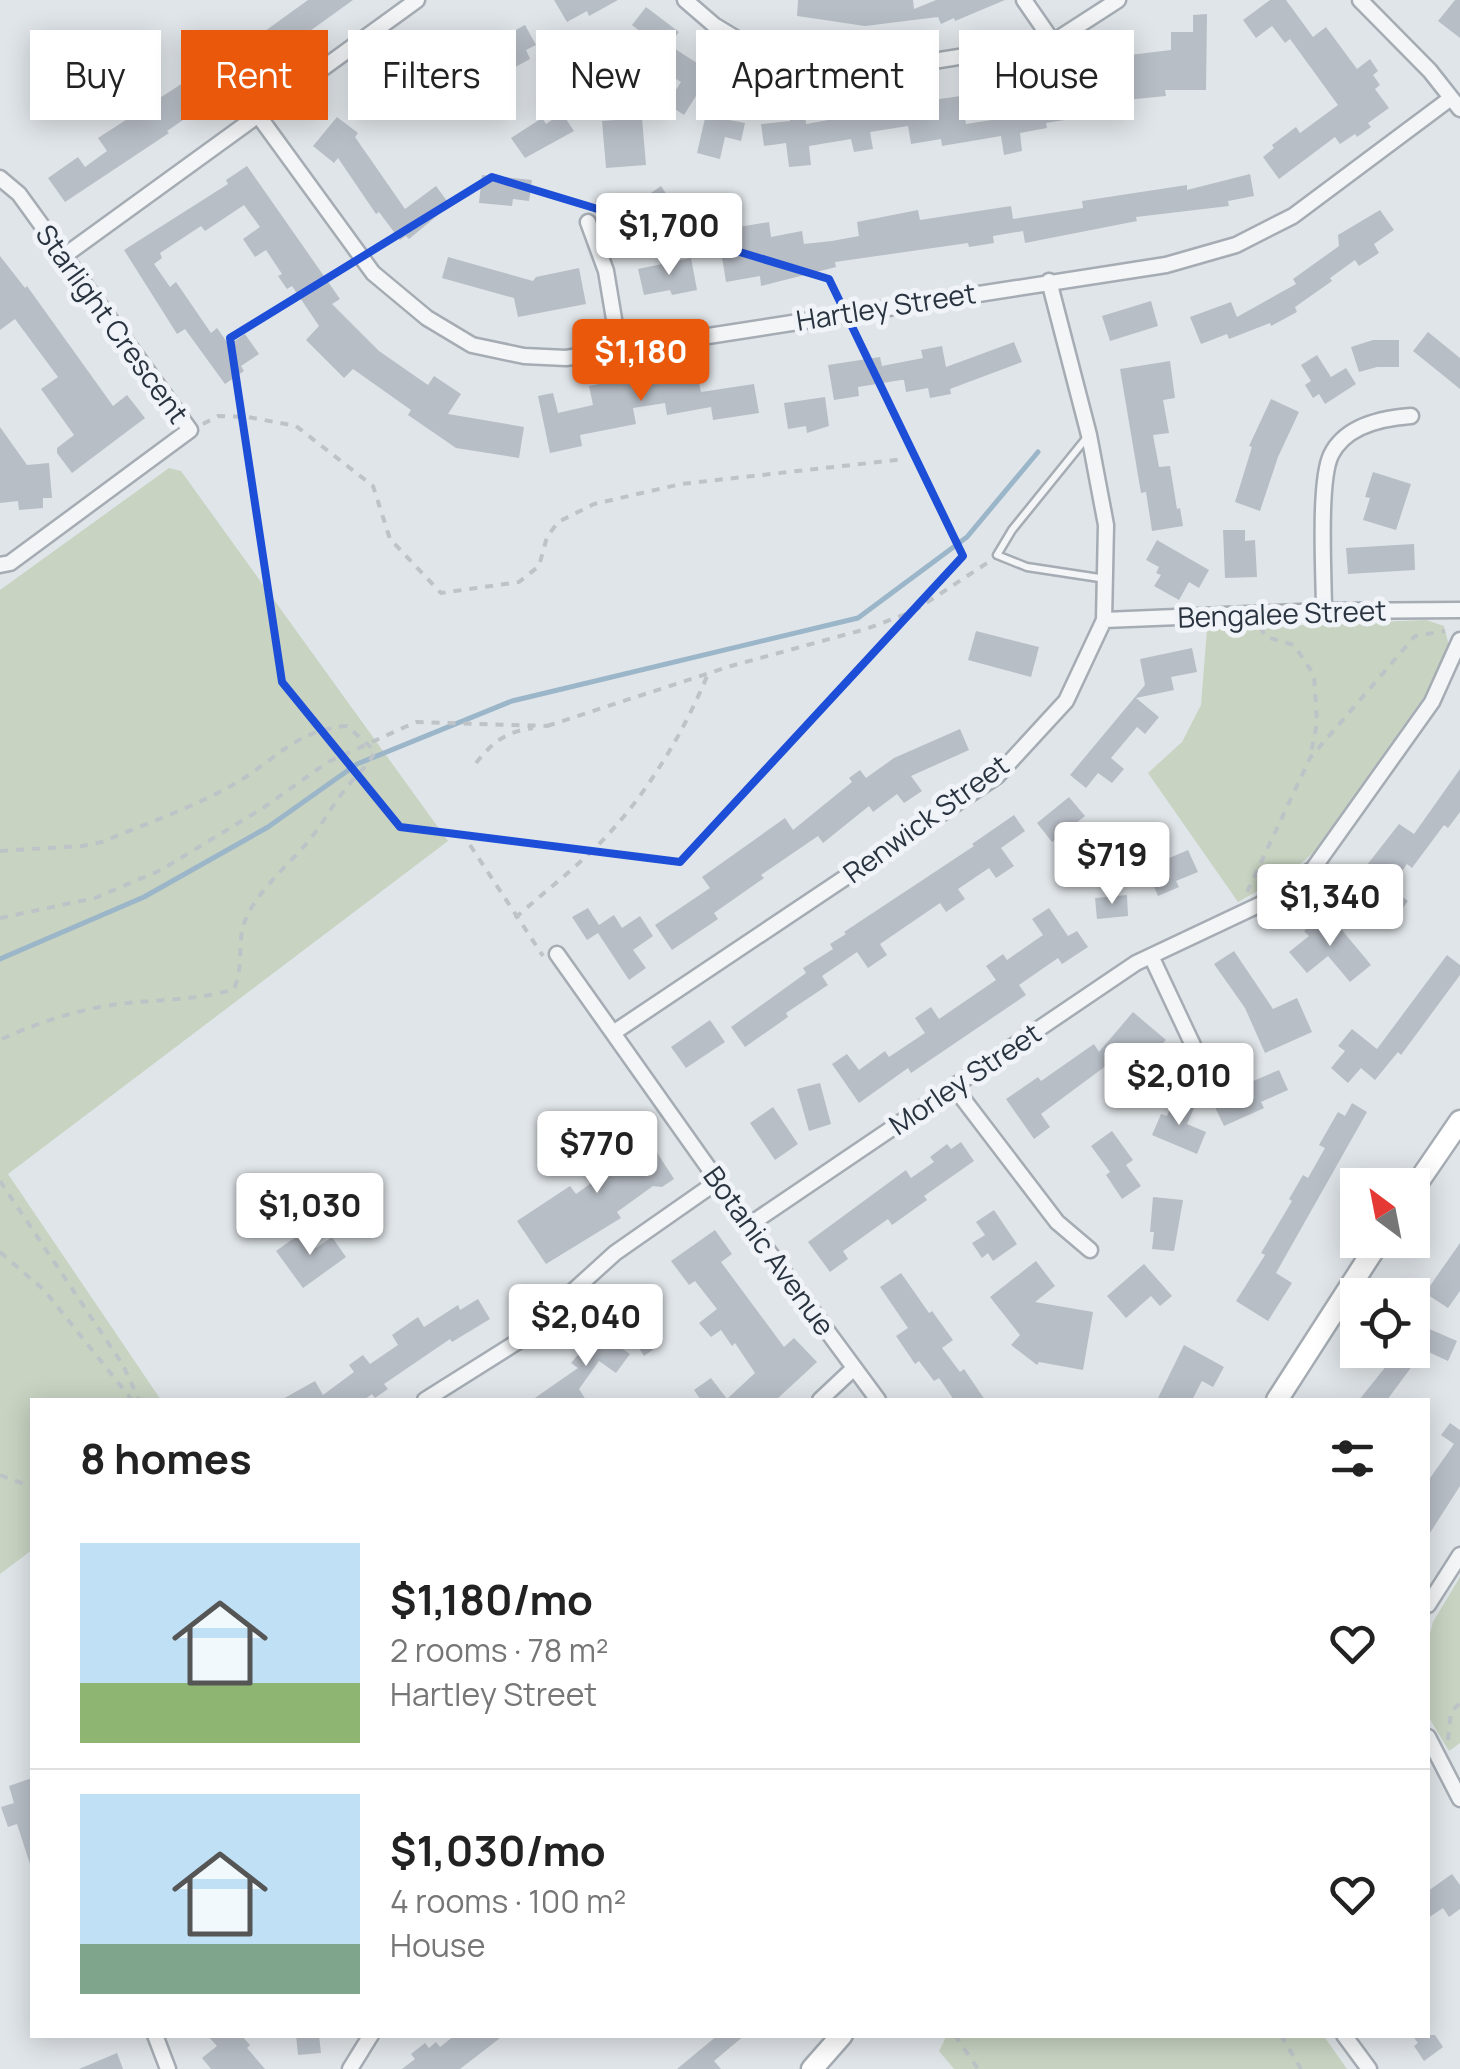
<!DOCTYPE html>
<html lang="en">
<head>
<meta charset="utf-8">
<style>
	:root { --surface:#fff; --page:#f6f6f6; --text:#222; --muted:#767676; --line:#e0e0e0; --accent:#ea580c }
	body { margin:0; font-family:Manrope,sans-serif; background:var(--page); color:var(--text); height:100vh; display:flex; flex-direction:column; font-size:38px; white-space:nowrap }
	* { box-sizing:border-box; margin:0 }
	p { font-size:32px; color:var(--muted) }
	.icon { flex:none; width:55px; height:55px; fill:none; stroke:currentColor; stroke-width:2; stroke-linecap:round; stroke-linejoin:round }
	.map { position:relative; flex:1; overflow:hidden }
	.panel { position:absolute; left:30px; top:1398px; width:1400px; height:640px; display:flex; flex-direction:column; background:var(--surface); border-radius:0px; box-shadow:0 5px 25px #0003 }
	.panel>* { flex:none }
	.banner { position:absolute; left:30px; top:30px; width:1400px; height:90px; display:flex; gap:20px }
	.needle { width:65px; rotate:328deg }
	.tools { position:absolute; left:1340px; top:1168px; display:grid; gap:20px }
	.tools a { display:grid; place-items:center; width:90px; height:90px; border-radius:0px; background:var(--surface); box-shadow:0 5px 25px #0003; font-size:50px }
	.price { position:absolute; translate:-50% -85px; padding:0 22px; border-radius:10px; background:#fff; color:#222; font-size:32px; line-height:65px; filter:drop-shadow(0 2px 5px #0008) }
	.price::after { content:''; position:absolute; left:50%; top:60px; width:30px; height:22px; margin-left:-15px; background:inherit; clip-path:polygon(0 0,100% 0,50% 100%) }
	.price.current { background:var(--accent); color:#fff }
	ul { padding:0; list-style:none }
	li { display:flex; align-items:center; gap:30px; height:250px; padding:0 50px }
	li+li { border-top:2px solid var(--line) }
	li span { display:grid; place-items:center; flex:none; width:280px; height:200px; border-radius:0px; color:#555 }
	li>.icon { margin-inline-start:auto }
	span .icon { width:120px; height:120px; fill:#fffc; stroke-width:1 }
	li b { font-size:42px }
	h2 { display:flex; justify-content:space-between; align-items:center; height:120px; padding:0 50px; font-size:42px }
	.chip { padding:0 35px; border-radius:0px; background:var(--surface); box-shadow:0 5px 25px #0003; font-size:35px; line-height:90px }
	.chip.current { background:var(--accent); color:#fff }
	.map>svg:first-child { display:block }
	.green { fill:#c8d3c2 }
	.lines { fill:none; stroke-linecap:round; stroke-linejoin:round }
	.stream { stroke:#9cb6c9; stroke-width:5 }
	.building { fill:#b8bec6 }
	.service-casing { stroke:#a5acb3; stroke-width:11 }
	.minor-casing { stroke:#a5acb3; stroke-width:19 }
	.secondary-casing { stroke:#a5acb3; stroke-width:25 }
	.path { stroke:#bec3c7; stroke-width:4; stroke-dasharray:8 8; stroke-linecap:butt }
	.service { stroke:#f3f5f7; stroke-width:6 }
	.minor { stroke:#f3f5f7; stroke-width:14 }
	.secondary { stroke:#fff; stroke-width:20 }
	.marked { fill:none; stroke:#1d4ed8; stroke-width:8; stroke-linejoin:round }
	.labels { text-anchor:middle; stroke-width:10; stroke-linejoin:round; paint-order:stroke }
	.street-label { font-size:28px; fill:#293440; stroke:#f0f3f7 }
</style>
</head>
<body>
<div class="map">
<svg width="1460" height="2069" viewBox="0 0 1460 2069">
	<rect width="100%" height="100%" fill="#e0e5e9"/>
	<path class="green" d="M169,468L181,471L448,841L8,1174L161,1400H32V1550L0,1574V590Z
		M1426,620L1444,626L1449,646L1443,670L1313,853L1291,872L1238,902L1148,773L1182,742L1201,705L1207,629Z
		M1460,1577V1743L1449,1751L1428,1716V1641L1433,1622Z
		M947,2035H1323L1347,2069H954L939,2051Z"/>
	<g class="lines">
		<path class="stream" d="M0,959L144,897L268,827L357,764L512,701L858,618L967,537L1038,452"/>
	</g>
	<path class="building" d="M308,0H353L271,59L264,51L208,90L214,99L167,131L169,133L65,202L48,178L78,157L85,167L107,151L98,138L203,70L193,56L218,39L223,47L244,33L250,42Z
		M554,0H618L589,16L587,11L567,22Z
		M798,0H913L914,9L936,0H1005L955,21L954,18L941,24L938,17L865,26L797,16Z
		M1270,0H1286L1313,37L1326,27L1357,69L1370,59L1378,71L1373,75L1380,85L1375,89L1389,108L1368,123L1371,127L1357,137L1355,134L1340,144L1335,137L1279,179L1263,157L1274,148L1272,145L1296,127L1300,133L1338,105L1290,39L1285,43L1272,26L1256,38L1243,20Z
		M1455,0H1460V38L1438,21Z
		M646,7L679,32L669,45L711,72L684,115L667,104L681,82L654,65L646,76L632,65L651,40L632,25Z
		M1207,14L1206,90H1165L1166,96L1106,102L1108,113L1046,123L1047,128L1020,133L1022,151L1004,155L1001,136L942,146L941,139L911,144L908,126L870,132L873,149L854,152L851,139L809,146L811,165L789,167L786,143L764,146L761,124L790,121L788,107L804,105L806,124L845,117V113L866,109L961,96L966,124L998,119L997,115L1021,111L1018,95L1040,91L1041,95L1124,82L1121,56L1171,50V32H1193V15Z
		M525,25L536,45L526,50L530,59L468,93L462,83L429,108L423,101L399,119L384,100L414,77L411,73L424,64L426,66L492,31L497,40Z
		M709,101L728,105L724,119L745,123L741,141L725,137L720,159L697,153Z
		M562,113L574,131L525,158L511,138L542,118L546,124Z
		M337,117L358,133L355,137L405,209L436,186L450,205L409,239L406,236L400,240L379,212L376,214L338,158L334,163L313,146Z
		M642,118L646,165L606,168L602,121Z
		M247,166L340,299L332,304L379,351L428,385L434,376L461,394L448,414L524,427L519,458L456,448L408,415L411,410L353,369L344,378L306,340L319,326L292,286L287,289L278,276L282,274L266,250L255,257L243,239L260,227L244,205L205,231L201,226L160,253L162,258L154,264L170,287L176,282L211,333L217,328L229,345L245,334L259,354L241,366L244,371L225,384L185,329L177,334L124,250L228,184L226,180Z
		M1250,174L1254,196L1228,201L1229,206L1136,217L1137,221L1025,243L1023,231L993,236L994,243L969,247L968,243L835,262L836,267L761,286L760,276L726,282L721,251L742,247L739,227L769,222L771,237L802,231L804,244L832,241L859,236L857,222L918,210L920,220L1011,206L1013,219L1083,208L1082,201L1187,185V190Z
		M482,175L532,180L529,201L513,199L512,206L479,203Z
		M661,186L679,213L676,216L686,231L665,245L639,201Z
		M1380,210L1394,230L1374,244L1379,253L1359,266L1355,260L1330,278L1332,281L1295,307L1297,312L1271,326L1270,323L1229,339L1227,334L1201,344L1190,317L1231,302L1237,317L1296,284L1293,279L1339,246L1338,235Z
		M0,256L25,288L27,286L113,406L127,395L145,418L72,473L57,453V448L74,435L41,389L58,377L15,319L0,330Z
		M448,257L533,281L536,277L579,268L586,304L518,317L514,298L442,278Z
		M691,258L697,290L672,295L670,290L644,295L638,269Z
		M1151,301L1158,326L1110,341L1102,316Z
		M1428,332L1460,358V389L1413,351Z
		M1373,340H1399V367H1377L1359,372L1351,347Z
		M1014,342L1022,362L950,389L951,394L930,398L928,388L906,392L904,380H901L858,387L859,396L834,400L828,365L880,357L882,366L923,358L921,350L942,346L946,367Z
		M1317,355L1331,377L1346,368L1356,384L1325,404L1319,394L1313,398L1305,385L1311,381L1301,365Z
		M1170,361L1175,398L1163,400L1169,433L1153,435L1159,467L1170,466L1177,509L1180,508L1183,526L1152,531L1146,492L1141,493L1120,369Z
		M682,362L685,380L698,378L701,392L754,384L759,413L713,420L711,407L667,415L665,403L633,408L636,424L580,435L582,446L550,453L538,396L553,393L558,413L593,405L589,386L651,374L649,368Z
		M825,397L829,426L807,433L806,426L788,429L784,403Z
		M1271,399L1299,412L1278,457L1260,511L1235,502L1252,447L1249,446Z
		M0,427L27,465L49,463L52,498H43V508L19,510L18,501L0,503Z
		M1373,472L1411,484L1396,530L1363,520L1370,498L1365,497Z
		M1223,530H1245V541L1255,540L1257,577L1225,578Z
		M1157,540L1209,570L1199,588L1189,582L1179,600L1154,586L1161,575L1156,573L1159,567L1146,560Z
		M1414,544L1415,570L1348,574L1346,548Z
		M976,631L1039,647L1031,677L968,660Z
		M1192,648L1197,672L1171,677L1174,690L1136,698L1159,717L1145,734L1137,727L1111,758L1124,769L1112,783L1098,773L1086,788L1070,775L1145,685L1140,659Z
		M960,729L969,750L911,776L922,791L904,803L897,794L873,812L869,806L823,843L818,836L761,875L764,878L714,913L718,919L672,950L655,925L710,888L702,877L785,818L793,830L852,782L849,778L860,770L866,778L894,758Z
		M1460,769V812L1448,828L1444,825L1412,868L1407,864L1390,888L1408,901L1394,920L1349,888L1399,824L1414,834Z
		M1069,797L1085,816L1052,842L1037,823Z
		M1014,815L1025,831L1001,848L1014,866L996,878L989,868L958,889L965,899L946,912L940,903L880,944L887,955L868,968L857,952L822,976L828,985L786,1013L788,1017L745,1047L731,1027L806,973L803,968L833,949L830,944L846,934L844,932L974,846L972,844Z
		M1188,850L1198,872L1176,881L1179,887L1158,896L1146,868Z
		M1127,895L1128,916L1097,919L1095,898Z
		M588,908L599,925L614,915L622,928L640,916L653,936L633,950L646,968L629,980L598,933L587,940L572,917Z
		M1049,908L1068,936L1077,931L1088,947L1062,964L1058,958L1019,985L1026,995L911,1073L908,1068L859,1103L832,1064L847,1054L859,1070L885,1051L889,1057L925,1033L915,1018L931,1007L939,1019L996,980L986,966L1003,954L1007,960L1043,935L1032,919Z
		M1327,912L1371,965L1350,982L1328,956L1307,973L1289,952L1309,936L1304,931Z
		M1234,951L1273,1009L1297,998L1312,1032L1265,1053L1245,1008L1214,964Z
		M1447,955L1460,965V975L1401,1055L1398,1052L1375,1080L1361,1068L1348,1083L1331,1068L1345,1051L1338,1046L1352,1029L1377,1049Z
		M1133,1012L1166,1040L1158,1048L1168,1056L1156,1070L1130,1048L1041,1114L1050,1127L1034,1139L1006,1099L1038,1077L1041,1081L1094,1044L1099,1052Z
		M710,1020L725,1042L686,1068L671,1047Z
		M1279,1070L1288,1090L1261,1102L1264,1108L1224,1126L1211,1099Z
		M820,1083L831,1124L809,1131L797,1089Z
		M1174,1099L1194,1108L1187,1124L1206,1132L1197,1154L1152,1135L1161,1114L1167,1116Z
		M1352,1103L1367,1112L1276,1273L1292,1283L1268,1321L1236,1301L1265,1255L1261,1253L1292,1201L1289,1199L1303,1175L1308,1178L1325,1148L1319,1145L1338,1112L1345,1116Z
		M773,1107L798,1144L775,1160L750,1123Z
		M638,1123L674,1179L662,1187L653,1186L617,1212L621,1218L546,1264L517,1221L570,1186L576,1194L608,1171L598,1156L605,1150L602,1147Z
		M1112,1131L1133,1160L1126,1165L1141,1186L1122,1199L1106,1175L1110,1172L1091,1146Z
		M961,1142L974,1161L924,1196L927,1200L892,1225L888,1219L843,1251L848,1259L830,1272L808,1242L906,1170L911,1178L934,1162L930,1157L947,1144L951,1149Z
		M1153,1197L1183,1200L1174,1251L1152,1249L1154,1232H1150Z
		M994,1210L1017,1244L993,1261L988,1253L982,1258L972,1243L985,1235L976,1222Z
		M715,1230L732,1254L721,1262L784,1347L794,1338L817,1362L776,1400H701L694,1390L711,1378L727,1399L755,1373L735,1343L732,1346L721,1330L711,1337L699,1323L717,1309L695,1281L689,1285L671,1261Z
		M304,1231L316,1248L332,1237L346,1257L303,1288L276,1251Z
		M1460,1243V1291L1448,1308L1425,1293Z
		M1036,1261L1055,1286L1035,1302L1093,1312L1083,1370L1039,1362L1037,1365L1011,1345L1020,1335L990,1297Z
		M1144,1264L1172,1296L1160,1306L1151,1296L1126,1318L1107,1296Z
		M901,1273L929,1313L932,1311L953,1340L942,1348L960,1372L964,1369L985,1400H954L939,1378L934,1381L919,1361L915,1364L896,1336L908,1328L880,1287Z
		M646,1285L659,1304L642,1316L661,1344L644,1356L612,1308Z
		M478,1299L490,1319L452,1342L450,1339L384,1384L388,1389L375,1398L372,1394L364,1400H281L315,1381L323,1395L354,1372L349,1365L363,1355L370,1364L398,1345L392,1335L418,1317L424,1327L458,1305L460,1310Z
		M1427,1328L1457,1341L1448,1361L1424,1350L1387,1400H1359L1399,1350H1423L1412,1346V1329L1424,1334Z
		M598,1332L630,1354L616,1373L599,1361L579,1389L586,1400H532L578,1368L571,1363Z
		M1184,1345L1224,1367L1213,1387L1202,1381L1192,1400H1157Z
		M1450,1423L1460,1430V1486L1428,1536V1481L1454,1444L1441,1435Z
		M32,1778V1863L30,1864L17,1824L8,1827L1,1807L14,1803L9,1786Z
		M1452,1874L1460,1885V1909L1449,1917L1443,1908L1428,1918V1891Z
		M207,2035H241L250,2045L247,2048L265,2069H211L202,2058L217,2046Z
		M296,2035H319L321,2053L298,2055Z
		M455,2035H504L460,2069H402L415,2059L411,2054L425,2043L429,2048L436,2042L440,2047Z
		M718,2035H745L714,2061L721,2069H677Z
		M1412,2035H1435L1443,2047L1424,2061L1414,2046L1418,2043Z
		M117,2053L123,2069H79Z"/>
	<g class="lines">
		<g class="service-casing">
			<path id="service" d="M1088,436L1012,530L997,555L1027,567L1106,579"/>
		</g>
		<g class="minor-casing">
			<path id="minor" d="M685,0L714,25L747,45L788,60L837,71H870L1053,42L1118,0
				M1024,0L1053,42
				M1360,0L1430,71L1460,109
				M258,115L373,273L427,318L472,345L524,356L566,358L1166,265L1236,245L1293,216L1451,98
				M0,178L19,194L190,430L10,563L0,565
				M588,222L606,271L619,349
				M64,256L417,0
				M1324,611C1324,578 1318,482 1331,455C1345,426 1383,418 1411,416
				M1104,620L1324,611L1460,610
				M557,954L749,1225L878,1400
				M1151,956L1199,1058
				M613,1033L997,776L1066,701L1104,620L1106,525L1089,435L1049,281
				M954,1087L1057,1222L1090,1250
				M749,1225L1136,963L1261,904L1313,869L1432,702L1460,640
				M425,1400L517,1342L615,1253L718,1181
				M820,1400L854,1368
				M1428,1605L1460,1555
				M1428,1737L1460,1799
				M155,2035L168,2069
				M1344,2035L1369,2069
				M350,2069L371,2035"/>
		</g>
		<g class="secondary-casing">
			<path id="secondary" d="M1412,1191L1460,1121
				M1277,1400L1380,1240
				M812,2069L842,2035"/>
		</g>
		<path class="path" d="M203,424L218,416L248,417L296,426L373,486L390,539L441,593L519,582L539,566L547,537L558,522L594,504L681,484L905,459
			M1260,627L1266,637L1294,645L1314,675L1317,723L1311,753
			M547,726L731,666L866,629L914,611L990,561
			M476,763C493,742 505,732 533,728
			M470,845L543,956
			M0,851L82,846L102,842C145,824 191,808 231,786C274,762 294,730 347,726L375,751C368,767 358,773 347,787C333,804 322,825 307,843C287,866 262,887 248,914C235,938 245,965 234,989C196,1001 158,999 119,1004C79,1009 36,1023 0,1040
			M1247,892L1310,758L1415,636L1445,631
			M0,918L95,898L161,870L263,808L328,762L416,722L548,726
			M515,918C543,893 572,871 598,845C645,798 683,734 708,674
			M0,1181L123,1365L139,1400
			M0,1252L44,1290L132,1400
			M0,1475L32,1487
			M1448,1740L1451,1712L1460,1703
			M955,2035L978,2069
			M1281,2035L1301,2069"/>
		<use href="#service" class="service"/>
		<use href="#minor" class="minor"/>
		<use href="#secondary" class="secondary"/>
	</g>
	<path class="marked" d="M492,177L829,279L963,556L680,862L400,827L282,682L230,338Z"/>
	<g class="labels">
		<g class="street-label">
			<text transform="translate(886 307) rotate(-9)" y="10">Hartley Street</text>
			<text transform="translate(112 324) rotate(54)" y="10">Starlight Crescent</text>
			<text transform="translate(1282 614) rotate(-2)" y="10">Bengalee Street</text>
			<text transform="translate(926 819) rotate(-36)" y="10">Renwick Street</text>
			<text transform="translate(965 1079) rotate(-34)" y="10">Morley Street</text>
			<text transform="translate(769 1251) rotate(54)" y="10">Botanic Avenue</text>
		</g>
	</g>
</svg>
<div class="tools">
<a><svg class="needle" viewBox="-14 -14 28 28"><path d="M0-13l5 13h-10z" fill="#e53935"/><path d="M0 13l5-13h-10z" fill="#767676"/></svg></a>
<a><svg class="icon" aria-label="locate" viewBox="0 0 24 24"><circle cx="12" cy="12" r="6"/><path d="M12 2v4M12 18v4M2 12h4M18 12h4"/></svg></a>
</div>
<b class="price" style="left:669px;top:278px">$1,700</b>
<b class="price current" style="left:641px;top:404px">$1,180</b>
<b class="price" style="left:1112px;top:907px">$719</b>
<b class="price" style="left:1330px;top:949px">$1,340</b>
<b class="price" style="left:1179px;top:1128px">$2,010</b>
<b class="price" style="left:597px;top:1196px">$770</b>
<b class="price" style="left:310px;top:1258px">$1,030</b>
<b class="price" style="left:586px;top:1369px">$2,040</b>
<div class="banner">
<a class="chip">Buy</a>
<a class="chip current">Rent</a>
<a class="chip">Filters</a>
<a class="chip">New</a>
<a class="chip">Apartment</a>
<a class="chip">House</a>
</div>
<section class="panel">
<h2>8 homes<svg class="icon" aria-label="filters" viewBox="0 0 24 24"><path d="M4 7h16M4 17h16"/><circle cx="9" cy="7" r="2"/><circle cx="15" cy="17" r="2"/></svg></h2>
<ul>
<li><span style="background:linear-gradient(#bfe0f5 70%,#8fb573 0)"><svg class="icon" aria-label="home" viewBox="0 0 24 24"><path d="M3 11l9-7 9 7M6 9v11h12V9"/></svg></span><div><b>$1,180/mo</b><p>2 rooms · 78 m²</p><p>Hartley Street</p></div><svg class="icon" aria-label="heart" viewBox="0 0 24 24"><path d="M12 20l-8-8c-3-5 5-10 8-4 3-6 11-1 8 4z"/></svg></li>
<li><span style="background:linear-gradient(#bfe0f5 75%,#7fa58c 0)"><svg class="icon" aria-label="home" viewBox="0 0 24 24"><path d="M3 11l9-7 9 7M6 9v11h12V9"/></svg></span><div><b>$1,030/mo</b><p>4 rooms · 100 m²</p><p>House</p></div><svg class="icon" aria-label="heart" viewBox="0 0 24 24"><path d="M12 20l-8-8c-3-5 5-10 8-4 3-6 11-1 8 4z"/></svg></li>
</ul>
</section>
</div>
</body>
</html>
